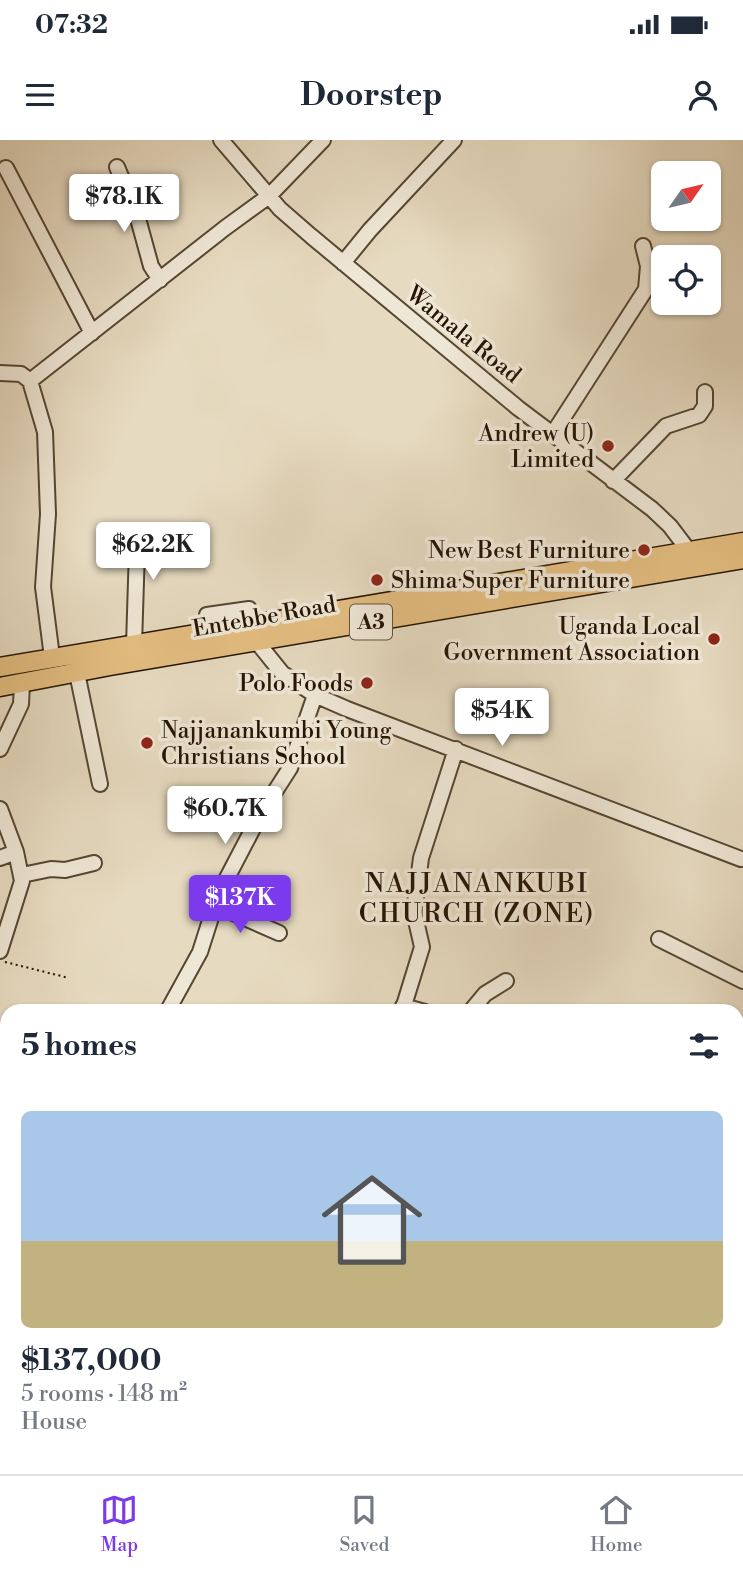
<!DOCTYPE html>
<html lang="en">
<head>
<meta charset="utf-8">
<style>
	:root { --surface:#fff; --page:#f6f6f7; --text:#1f2937; --muted:#747a83; --line:#e0e1e3; --accent:#7c3aed }
	body { margin:0; font-family:"Libre Bodoni",serif; background:var(--page); color:var(--text); height:100vh; display:flex; flex-direction:column; font-size:26px; white-space:nowrap }
	* { box-sizing:border-box; margin:0 }
	p { font-size:23px; color:var(--muted) }
	.icon { flex:none; width:38px; height:38px; fill:none; stroke:currentColor; stroke-width:2; stroke-linecap:round; stroke-linejoin:round }
	.map { position:relative; flex:1; overflow:hidden }
	.details { position:absolute; left:0px; top:864px; width:744px; height:471px; display:flex; flex-direction:column; background:var(--surface); border-radius:21px 21px 0 0; box-shadow:0 2px 5px #0004 }
	.details>* { flex:none }
	.needle { width:46px; rotate:56deg }
	.buttons { position:absolute; left:651px; top:21px; display:grid; gap:14px }
	.buttons a { display:grid; place-items:center; width:70px; height:70px; border-radius:10px; background:var(--surface); box-shadow:0 2px 5px #0004; font-size:35px }
	.price { position:absolute; translate:-50% -60px; padding:0 16px; border-radius:7px; background:#fff; color:#222; font-size:23px; line-height:46px; filter:drop-shadow(0 2px 4px #0008) }
	.price::after { content:''; position:absolute; left:50%; top:42px; width:21px; height:16px; margin-left:-10px; background:inherit; clip-path:polygon(0 0,100% 0,50% 100%) }
	.price.on { background:var(--accent); color:#fff }
	ul { padding:0; list-style:none }
	li { display:grid; align-content:center; gap:14px; height:371px; padding:0 21px }
	li span { display:grid; place-items:center; height:217px; border-radius:10px; color:#555 }
	li>.icon { margin-inline-start:auto }
	span .icon { width:126px; height:126px; fill:#fffc; stroke-width:1 }
	li b { font-size:30px }
	h2 { display:flex; justify-content:space-between; align-items:center; height:84px; padding:0 21px; font-size:30px }
	.status { display:flex; justify-content:space-between; align-items:center; height:49px; padding:0 35px; background:var(--surface); direction:ltr }
	.status svg { height:19px; fill:currentColor }
	header { display:flex; justify-content:space-between; align-items:center; height:91px; padding:0 21px; background:var(--surface); font-size:32px; font-weight:800 }
	.menu { display:flex; justify-content:space-around; align-items:center; height:98px; border-top:2px solid var(--line); background:var(--surface); font-size:19px; color:var(--muted) }
	.menu a { display:grid; justify-items:center; gap:4px }
	.menu .on { color:var(--accent) }
	.map>svg:first-child { display:block }
	.lines { fill:none; stroke-linecap:round; stroke-linejoin:round }
	.stream { stroke:#6c7673; stroke-width:3.5 }
	.minor-casing { stroke:#554632; stroke-width:18 }
	.major-casing { stroke:#251403; stroke-width:21 }
	.path { stroke:#251403; stroke-width:2; stroke-dasharray:2 3.5; stroke-linecap:butt }
	.minor { stroke:#efe7d6; stroke-width:14 }
	.major { stroke:#e3bd80; stroke-width:18 }
	.poi-dot { fill:#8f2418; stroke:#efe7d6; stroke-width:2.5 }
	.labels { text-anchor:middle; stroke-width:7; stroke-linejoin:round; paint-order:stroke }
	.shield { fill:#efe7d6; stroke:#625342; stroke-width:2 }
	.shield-label { font-size:21px; font-weight:bold; fill:#251403 }
	.street-label { font-size:23px; fill:#251403; stroke:#efe7d6 }
	.poi-label { font-size:23px; fill:#251403; stroke:#efe7d6; text-anchor:end }
	.quarter-label { font-size:26px; letter-spacing:2px; fill:#251403; stroke:#efe7d6 }
</style>
</head>
<body>
<div class="status"><b>07:32</b><svg viewBox="0 0 49 12"><path d="M0 12V9h3v3zM5 12V6h3v6zM10 12V3h3v9zM15 12V0h3v12zM26 1h20v11H26zM47 4h2v5h-2z"/></svg></div>
<header><svg class="icon" aria-label="menu" viewBox="0 0 24 24"><path d="M4 6h16M4 12h16M4 18h16"/></svg>Doorstep<svg class="icon" aria-label="person" viewBox="0 0 24 24"><circle cx="12" cy="8" r="4"/><path d="M4 21q1-7 8-7t8 7"/></svg></header>
<div class="map">
<svg width="743" height="1334" viewBox="0 0 743 1334">
	<rect width="100%" height="100%" fill="#e6dac0"/>
	<filter id="stains"><feTurbulence type="fractalNoise" baseFrequency=".00286" numOctaves="4"/><feColorMatrix values="0 0 0 0 .2 0 0 0 0 .09 0 0 0 0 .02 0 0 0 .5 -.17"/></filter>
	<radialGradient id="worn" r=".72"><stop offset=".6" stop-color="#630" stop-opacity="0"/><stop offset="1" stop-color="#630" stop-opacity=".3"/></radialGradient>
	<g class="lines">
		<path class="stream" d="M737,918L743,912
			M375,1334L379,1328"/>
		<g class="minor-casing">
			<path id="minor" d="M221,0L280,69L311,96L518,268L652,369L670,386L689,411
				M117,27L137,75L151,126L160,140
				M6,28L92,193
				M343,123L370,90L454,0
				M0,233L21,234L30,241L225,88L269,56L323,0
				M30,241L45,292L48,374L43,447L52,517
				M552,295L646,149L648,126L643,106
				M613,341L666,286L699,275L705,266V252
				M204,493L207,475L249,469L257,484
				M257,502L282,533L315,555L347,569L741,719
				M134,505L137,409C148,391 170,395 189,394
				M77,533L100,644
				M0,609L21,564L22,544
				M0,669L16,712L22,741L0,811
				M0,718L16,712
				M22,735L51,729L65,730L94,723
				M215,765L279,793
				M659,799L743,841
				M403,866L425,872
				M167,872L200,812L215,765L226,740L260,675L290,628L315,555
				M402,872L422,807L414,772L421,718L456,609
				M470,872L485,854L506,841
				M737,929L743,922
				M737,950L743,943
				M0,1036L7,1038
				M737,1067L743,1070
				M737,1134L743,1135
				M737,1219L743,1225
				M0,1280L7,1281
				M737,1311L743,1312
				M337,1328L350,1334
				M364,1334L368,1328
				M386,1334L390,1328
				M654,1334L656,1328"/>
		</g>
		<g class="major-casing">
			<path id="major" d="M0,527L743,402
				M0,547L110,526L743,419"/>
		</g>
		<path class="path" d="M5,822L69,838"/>
		<use href="#minor" class="minor"/>
		<use href="#major" class="major"/>
	</g>
	<g class="poi-dot">
		<circle cx="608" cy="306" r="7"/>
		<circle cx="644" cy="410" r="7"/>
		<circle cx="377" cy="440" r="7"/>
		<circle cx="714" cy="499" r="7"/>
		<circle cx="367" cy="543" r="7"/>
		<circle cx="147" cy="603" r="7"/>
	</g>
	<g class="labels">
		<rect class="shield" x="350" y="464.5" width="42" height="35" rx="5"/>
		<g class="shield-label">
			<text x="371" y="489">A3</text>
		</g>
		<g class="street-label">
			<text transform="translate(464 194) rotate(39)" y="8">Wamala Road</text>
			<text transform="translate(264 476) rotate(-10)" y="8">Entebbe Road</text>
		</g>
		<g class="poi-label">
			<text x="594" y="301">Andrew (U)<tspan x="594" dy="26">Limited</tspan></text>
			<text x="630" y="418">New Best Furniture</text>
			<text x="391" y="448" text-anchor="start">Shima Super Furniture</text>
			<text x="700" y="494">Uganda Local<tspan x="700" dy="26">Government Association</tspan></text>
			<text x="353" y="551">Polo Foods</text>
			<text x="161" y="598" text-anchor="start">Najjanankumbi Young<tspan x="161" dy="26">Christians School</tspan></text>
		</g>
		<g class="quarter-label">
			<text x="477" y="752">NAJJANANKUBI<tspan x="477" dy="30">CHURCH (ZONE)</tspan></text>
		</g>
	</g>
	<rect width="100%" height="100%" filter="url(#stains)"/>
	<rect width="100%" height="100%" fill="url(#worn)"/>
</svg>
<div class="buttons">
<a><svg class="needle" viewBox="-14 -14 28 28"><path d="M0-13l5 13h-10z" fill="#e53935"/><path d="M0 13l5-13h-10z" fill="#747a83"/></svg></a>
<a><svg class="icon" aria-label="locate" viewBox="0 0 24 24"><circle cx="12" cy="12" r="6"/><path d="M12 2v4M12 18v4M2 12h4M18 12h4"/></svg></a>
</div>
<b class="price" style="left:124px;top:94px">$78.1K</b>
<b class="price" style="left:153px;top:442px">$62.2K</b>
<b class="price" style="left:502px;top:608px">$54K</b>
<b class="price" style="left:225px;top:706px">$60.7K</b>
<b class="price on" style="left:240px;top:795px">$137K</b>
<section class="details">
<h2>5 homes<svg class="icon" aria-label="filters" viewBox="0 0 24 24"><path d="M4 7h16M4 17h16"/><circle cx="9" cy="7" r="2"/><circle cx="15" cy="17" r="2"/></svg></h2>
<ul>
<li><span style="background:linear-gradient(#a9c7e8 60%,#c2b280 0)"><svg class="icon" aria-label="home" viewBox="0 0 24 24"><path d="M3 11l9-7 9 7M6 9v11h12V9"/></svg></span><div><b>$137,000</b><p>5 rooms · 148 m²</p><p>House</p></div></li>
</ul>
</section>
</div>
<nav class="menu">
<a class="on"><svg class="icon" aria-label="map" viewBox="0 0 24 24"><path d="M3 6l6-2 6 2 6-2v14l-6 2-6-2-6 2zM9 4v14M15 6v14"/></svg>Map</a>
<a><svg class="icon" aria-label="saved" viewBox="0 0 24 24"><path d="M7 4h10v16l-5-4-5 4z"/></svg>Saved</a>
<a><svg class="icon" aria-label="home" viewBox="0 0 24 24"><path d="M3 11l9-7 9 7M6 9v11h12V9"/></svg>Home</a>
</nav>
</body>
</html>
